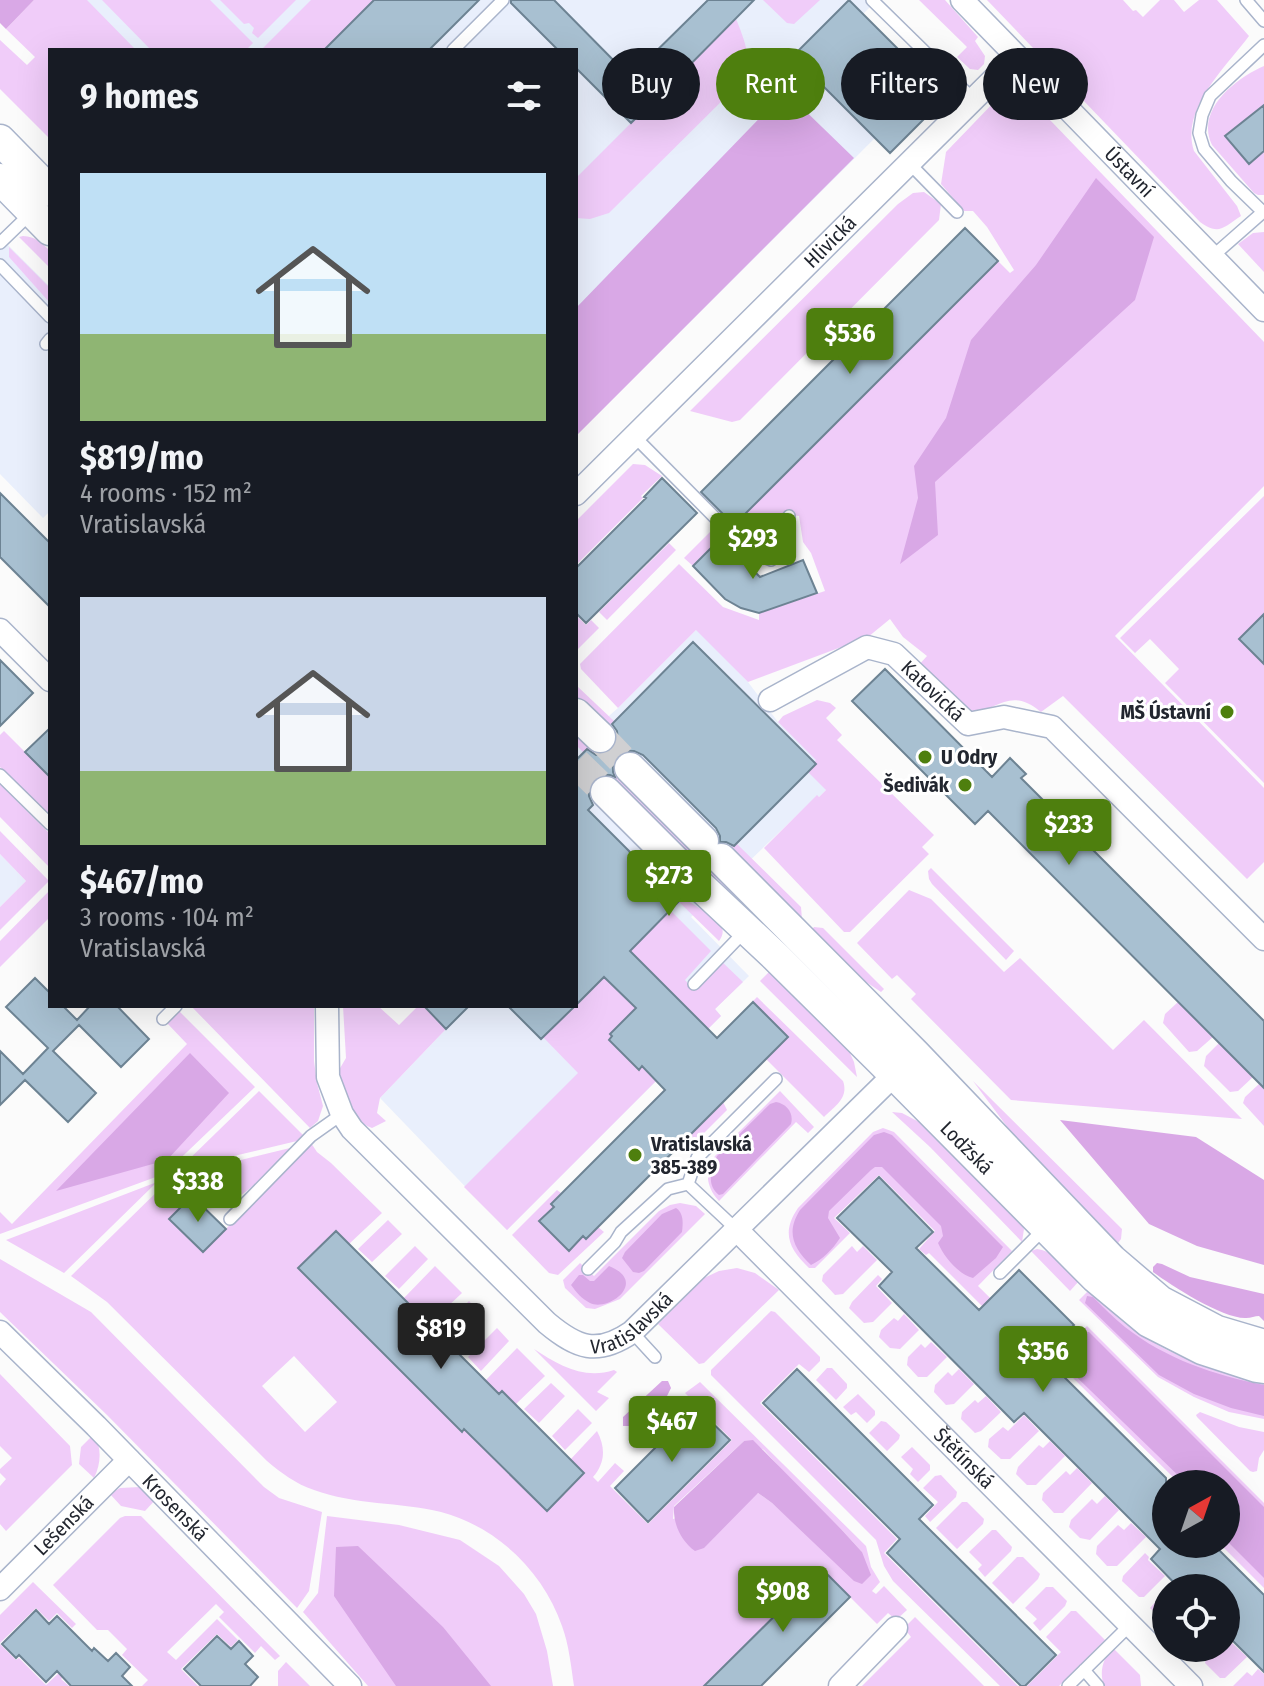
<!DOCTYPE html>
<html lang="en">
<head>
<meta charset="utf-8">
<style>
	:root { --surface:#171b24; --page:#20242c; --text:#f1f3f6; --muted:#9ea1a6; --accent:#4e7f0e }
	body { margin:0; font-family:"Fira Sans Condensed",sans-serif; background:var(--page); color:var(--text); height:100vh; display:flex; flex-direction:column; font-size:30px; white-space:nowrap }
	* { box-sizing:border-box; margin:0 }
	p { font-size:26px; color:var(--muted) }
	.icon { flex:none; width:44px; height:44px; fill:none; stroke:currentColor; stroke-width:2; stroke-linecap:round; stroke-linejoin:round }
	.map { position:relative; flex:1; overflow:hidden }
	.sheet { position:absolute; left:48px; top:48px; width:530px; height:960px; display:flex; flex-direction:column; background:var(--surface); border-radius:0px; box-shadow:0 8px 32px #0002 }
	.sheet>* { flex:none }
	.banner { position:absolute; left:602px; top:48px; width:542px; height:72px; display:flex; gap:16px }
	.needle { width:52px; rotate:40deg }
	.controls { position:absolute; left:1152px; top:1470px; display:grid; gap:16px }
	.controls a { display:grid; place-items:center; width:88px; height:88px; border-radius:50%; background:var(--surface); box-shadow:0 8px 32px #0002; font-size:40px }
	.price { position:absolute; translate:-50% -68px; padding:0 18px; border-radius:8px; background:var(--accent); color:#fff; font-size:26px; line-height:52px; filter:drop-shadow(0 2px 4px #0008) }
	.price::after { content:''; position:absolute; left:50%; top:48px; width:24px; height:18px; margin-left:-12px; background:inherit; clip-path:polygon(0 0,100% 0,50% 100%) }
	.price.active { background:#222; color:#fff }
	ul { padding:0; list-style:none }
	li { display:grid; align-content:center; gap:16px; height:424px; padding:0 32px }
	li span { display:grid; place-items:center; height:248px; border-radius:0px; color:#555 }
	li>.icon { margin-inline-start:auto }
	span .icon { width:144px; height:144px; fill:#fffc; stroke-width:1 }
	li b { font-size:34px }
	h2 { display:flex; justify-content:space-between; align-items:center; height:96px; padding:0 32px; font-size:34px }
	.tag { padding:0 28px; border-radius:36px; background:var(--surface); box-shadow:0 8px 32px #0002; font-size:28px; line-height:72px }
	.tag.active { background:var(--accent); color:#fff }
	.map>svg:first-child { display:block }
	.built { fill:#e9effc }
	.green { fill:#f0ccf9; fill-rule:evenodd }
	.forest { fill:#d9a8e6 }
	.building { fill:#a8c0d1; stroke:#6d8393; stroke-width:2 }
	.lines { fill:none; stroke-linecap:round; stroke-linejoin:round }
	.secondary-tunnel { stroke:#d0d0d2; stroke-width:30; stroke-dasharray:30 15; stroke-linecap:butt }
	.lane-casing { stroke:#a9b4cb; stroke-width:14 }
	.street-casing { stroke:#a9b4cb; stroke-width:25 }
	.secondary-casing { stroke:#a9b4cb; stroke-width:33 }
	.lane { stroke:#fff; stroke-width:11 }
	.street { stroke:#fff; stroke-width:22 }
	.secondary { stroke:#fff; stroke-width:30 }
	.poi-dot { fill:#4e7f0e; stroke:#fff; stroke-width:3 }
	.labels { text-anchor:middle; stroke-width:6; stroke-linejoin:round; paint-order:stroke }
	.street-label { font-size:20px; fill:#22262f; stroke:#fff }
	.poi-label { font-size:20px; font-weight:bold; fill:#22262f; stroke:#fff; text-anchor:end }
</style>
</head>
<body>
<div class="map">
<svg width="1264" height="1686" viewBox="0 0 1264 1686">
	<rect width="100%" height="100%" fill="#fbfbfb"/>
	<path class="built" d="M34,0H877L863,14L849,1L793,56L875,138L576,436V50H50Z
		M0,237L50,287V511L43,518L0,474Z
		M697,629L748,682L778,722L817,760L826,790L819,797L817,796L691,917L749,976L715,1009L721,1016L507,1230L380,1098L446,1029L424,1006H576V745L618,708Z
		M0,854L26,881L0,907Z"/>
	<path class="green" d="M34,0H87L136,50H50V139L0,89V40L27,65L35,57L6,29Z
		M102,0H210L253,43L246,50H151Z
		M220,0H296L258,38L252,33L254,28L249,23L244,24Z
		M311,0H373L324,50H261Z
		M763,0H820L794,24L787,23Z
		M919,0H945L978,37L975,41L985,56L984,64L978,70L970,69L957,57L967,47Z
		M987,0H1123L1133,11L1136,10L1143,17L1160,0H1174L1184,12L1199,0H1217L1249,36C1226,67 1180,109 1194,151L1237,206L1241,216C1224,227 1219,236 1200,222Z
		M736,19C743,36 753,60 745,78L609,213L590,219L576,218V178L653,101L669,117L683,103L668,87Z
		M1264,66V105L1225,136L1264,151V195H1258L1254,193L1212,145C1195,110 1236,78 1264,66Z
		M1013,91L1023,92L1264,342V486L1115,636L1264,788V862L1247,879L1063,696L1041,712C1006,682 992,720 965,709C955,705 927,676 917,667L927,656L903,637L890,619L868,637L748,682L696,630L618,708L581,669L580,664L679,564L723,607L759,620V613L825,591L811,553L803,542L799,516L784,514C781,531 767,551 747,540C742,537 736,531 731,527L998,261L1010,273L1014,270L987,227L973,211H964L941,184L946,152L999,97Z
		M924,192L941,204L939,220L740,420L732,422L690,411L898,204L913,193Z
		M1264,232V272L1238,244L1253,233Z
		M23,236C36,237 41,242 50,251V268L19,237Z
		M9,247L50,288V303L9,257Z
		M633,464L645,465L662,476L641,496L643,498L576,565V521Z
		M1264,496V614L1239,639L1264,664V783L1165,683L1179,669L1150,639L1135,653L1120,638Z
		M714,528L723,537L693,566L684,558Z
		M669,543L676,550L607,620L599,612Z
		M576,615L586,625L591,620L599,628L576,651Z
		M577,686L614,721L606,730L576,700Z
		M817,700L830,703L836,708L826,718L842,735L837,740L934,835L922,847L929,854L850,932H844L764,848L817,795L819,797L826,790L806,770L816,760L778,722L783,716Z
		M4,731L50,777V817L0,767V735Z
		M576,732L885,1041L878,1048L576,745Z
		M0,784L50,834V868L0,817Z
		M0,831L49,881L0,930V907L26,881L0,854Z
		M735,842L801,907L802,919L799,924L766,891L731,846Z
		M931,868L1014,951L1006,960L932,884L929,879L928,871Z
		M50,890V917L0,967V941Z
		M909,890L931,899L1004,972L1020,958L1113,1050L1144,1020L1242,1119L1011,1100L911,999L916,994L897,975L892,979L857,943Z
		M680,896L718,920C723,927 725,933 719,941L677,900Z
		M667,907L711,951L685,980L692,988L719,959L743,982L715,1009L721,1016L507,1230L464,1187L578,1073L541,1035L571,1006H576V1001ZM633,955L696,1017L645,1068L642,1066L639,1069L609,1040L612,1036L610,1034L636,1008L608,980Z
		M814,927L823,928L884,989L881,992L844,967L809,933Z
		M770,971L849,1051L854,1062L857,1077L760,981Z
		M757,997L843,1081C849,1098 835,1106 824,1117L766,1059L788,1037L752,1002Z
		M1178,1002L1213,1037L1197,1051L1189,1052L1163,1023L1165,1014Z
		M191,1006H314V1061L317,1083L323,1106L318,1121L310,1128Z
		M343,1006H378L399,1025L418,1006H424L446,1029L380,1098L377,1113L386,1121L372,1128C349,1119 344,1096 336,1075L346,1058Z
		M178,1010L255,1087L164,1174L0,1234V1212L12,1224L187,1044L166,1022Z
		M1219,1043L1253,1077L1238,1091L1230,1092L1204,1066L1206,1056Z
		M973,1081L1122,1229L1121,1239L1118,1243L1023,1148Z
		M1259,1084L1264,1089V1126L1243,1103L1245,1097Z
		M259,1091L303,1135L297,1141L179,1169Z
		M780,1091L814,1127L808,1133L796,1122L719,1201C706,1187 704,1171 715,1156Z
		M723,1102L727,1110L689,1148H683L680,1145Z
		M892,1112L902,1113L921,1123L1020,1222L1024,1229L1022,1242L930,1147Z
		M883,1128L894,1132L1012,1251L978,1286L1053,1360L1087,1326L1264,1503V1588L1220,1544H1226V1484H1180L1065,1370L1055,1379L929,1253L926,1255L919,1249L935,1231L879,1175L834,1218L850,1233L815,1268H809C789,1249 781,1233 798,1208L873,1132Z
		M311,1143L317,1152L331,1163L382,1213L349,1244L335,1231L299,1269L461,1431L464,1429L546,1510L570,1460L597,1431C606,1448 605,1463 593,1477L598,1482L615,1463L624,1471L610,1486L648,1524L732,1440L685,1393L700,1382L866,1546L871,1567L880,1582L872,1591L876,1594L884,1586L907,1610L896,1620L888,1613L877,1624L822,1569L705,1686H574C571,1666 569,1645 562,1626C543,1571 497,1527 441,1512C400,1502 354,1505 314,1490C296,1484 281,1473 267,1461L107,1302L71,1276L172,1177L290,1148C276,1162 241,1205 221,1202C214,1201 206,1193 200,1189L170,1218L203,1252ZM294,1356L337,1402L305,1432L262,1386ZM744,1441L764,1450L793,1482L841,1529L862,1552L804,1532L772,1503L758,1493L673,1519L674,1506Z
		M157,1182L64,1273L6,1240Z
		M557,1190L561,1193L551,1203L554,1206L539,1221L569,1250L584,1236L587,1238L598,1227L604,1232L558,1275L549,1273L512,1235Z
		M680,1203L696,1206L705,1214L620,1299L595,1309L586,1308L565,1288L563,1280L580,1263L594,1276L659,1211L670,1205Z
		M388,1220L402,1234L372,1262L358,1249Z
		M415,1246L428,1259L399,1289L385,1276Z
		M852,1246L857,1252L863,1246L877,1260L843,1294L835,1295L822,1281L823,1275Z
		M1037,1249C1055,1251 1067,1269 1079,1281L1070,1291L1031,1251Z
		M0,1259L91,1312L264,1487L279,1498L322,1512L309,1591L297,1608L107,1415L0,1312Z
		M435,1266L462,1293L429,1324L403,1299Z
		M737,1268L755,1273L779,1290L704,1363L699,1364L658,1324L704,1278L719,1271Z
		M878,1275L882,1279L876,1286L892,1303L873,1322L864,1323L849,1308L852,1302Z
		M1089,1290C1101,1301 1113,1314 1126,1324C1166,1355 1215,1372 1264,1382V1419L1229,1412L1194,1397L1158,1377L1079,1300Z
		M469,1301L483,1315L454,1344L440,1330Z
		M771,1311L775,1312L820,1357V1361L809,1372L799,1364L760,1403L897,1539L884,1553L1018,1686H1000L893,1581L884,1566L876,1540L711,1375V1370Z
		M904,1314L919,1330L900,1349L890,1348L879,1337L881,1330L894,1318L898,1321Z
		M497,1328L509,1341L481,1371L468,1357Z
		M931,1342L947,1357L927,1377H918L907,1365L908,1357L921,1344L925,1348Z
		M517,1348L545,1376L515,1405L499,1394L485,1381Z
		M534,1349C558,1365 584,1380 614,1370L617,1372L597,1392L609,1398L596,1411Z
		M827,1368H832L847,1384V1388L836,1400L816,1380Z
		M959,1369L974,1384L954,1404L946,1405L934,1392L935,1385L948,1372L952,1376Z
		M0,1374L70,1446L72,1465L6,1531L0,1524V1486L6,1479L0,1473V1469L12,1458L0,1446Z
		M551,1383L565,1396L539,1423L524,1409Z
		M858,1394L875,1411V1415L867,1423L856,1412L851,1415L843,1407Z
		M986,1396L1001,1412L981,1431L975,1433L961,1419L962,1412L975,1400L978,1403Z
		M578,1409L592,1423L565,1450L552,1436Z
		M1200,1412L1239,1427L1264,1432V1450L1259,1458L1257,1471L1253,1472L1250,1471L1197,1417L1196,1415Z
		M1024,1415L1039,1431L1010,1459H1001L988,1447L989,1439L1003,1427L1008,1431Z
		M881,1421L886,1422L900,1435L899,1439L887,1451L869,1433Z
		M94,1434C102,1448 101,1464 94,1478L79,1464L81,1447Z
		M1050,1441L1065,1456L1036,1485H1027L1016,1474L1018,1467L1039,1445L1043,1448Z
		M912,1447L930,1465V1470L918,1482L910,1474L913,1469L901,1457Z
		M1077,1468L1092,1483L1063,1513H1054L1042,1500L1043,1493L1066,1471L1070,1475Z
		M941,1475L957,1492L956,1497L930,1522L925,1516L938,1502L923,1488L935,1476Z
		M140,1487L147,1490L158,1497L145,1511L121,1506L110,1494L120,1488Z
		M1105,1496L1119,1510L1090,1540L1080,1538L1069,1527L1071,1520L1092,1499L1097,1504Z
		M962,1502H967L984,1519L983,1524L957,1549L936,1528Z
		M125,1516H141L280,1656L275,1660L261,1646L255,1653L219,1617L224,1612L216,1604L167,1652L176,1660L217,1619L238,1640L231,1647L217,1634L181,1669L198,1686L201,1683L203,1686H142L148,1680L122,1655L127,1649L108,1630H97L53,1585L120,1518Z
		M327,1516L399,1525L460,1540L499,1566L524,1594L536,1614L547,1651L553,1686H368L303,1612L318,1593Z
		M1131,1523L1146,1537L1117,1566H1107L1096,1554L1097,1546L1118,1525L1124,1530Z
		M992,1530H996L1012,1547L1011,1551L985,1577L978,1569L982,1565L969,1552Z
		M1145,1553L1149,1557L1148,1560L1165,1576L1144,1597H1139L1122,1581L1123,1576Z
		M1017,1557H1023L1040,1574L1038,1579L1013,1604L992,1583Z
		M33,1582L76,1624L72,1628L57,1613L49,1621L36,1608L0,1643V1615Z
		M1046,1587H1053L1067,1601L1065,1606L1040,1631L1033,1623L1037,1619L1025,1608Z
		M1166,1590V1623L1150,1608Z
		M1071,1611H1076L1105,1640L1059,1686H1027L1061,1652L1046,1637Z
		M915,1617L984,1686H862L911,1637L904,1628Z
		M1231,1642L1247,1657L1225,1678H1220L1205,1663L1206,1659L1217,1648H1226Z
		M0,1644L16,1660L19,1658L46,1685L60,1672L64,1676L61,1679L69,1686H0Z
		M1112,1647L1140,1675L1141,1686H1104C1099,1671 1103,1660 1112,1647Z
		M286,1662L310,1686H278V1671Z
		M1258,1669L1264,1674V1686H1233L1247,1672L1252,1676Z"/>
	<path class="forest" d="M0,0H34L6,29L0,23Z
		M790,96L854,158L576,436V308L775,102L780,106Z
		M1096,178L1154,237L1135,300L935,482L938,535L900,564L918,498L914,466L946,418L971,340L1036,265Z
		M190,1053L229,1093L167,1160L56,1191Z
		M776,1102C787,1104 794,1113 791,1124L723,1194L719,1195C706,1185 711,1169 717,1156L770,1104Z
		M1060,1120L1196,1137L1264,1180V1265L1197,1246L1149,1224Z
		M884,1132L892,1135L1003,1247L996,1258L973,1278C958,1274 944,1257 938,1243L943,1236L941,1226L882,1167H875L871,1170L829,1211L828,1218L840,1238C833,1249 822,1260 811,1265C793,1248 786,1232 800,1210L874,1135Z
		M676,1208C684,1213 683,1224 682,1232L644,1271L639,1273L633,1272L622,1258L625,1252L662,1214Z
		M1157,1263L1162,1264L1190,1277L1264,1294V1321L1259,1316C1255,1316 1251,1318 1246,1318C1223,1319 1172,1286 1153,1272V1267Z
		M609,1266C649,1282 608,1312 590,1303C582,1299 576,1292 571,1285L579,1275H583L590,1281H594Z
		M1087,1296L1093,1297C1103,1307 1114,1318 1125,1327C1166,1359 1214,1375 1264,1385V1416L1231,1408L1194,1394L1159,1375L1085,1303Z
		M1084,1332H1089L1264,1507V1578L1226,1540V1484H1187L1059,1360L1060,1356Z
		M662,1381H668L671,1388L667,1396L633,1426H623V1417Z
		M753,1440L841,1529L862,1552L871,1575L862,1584L854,1581L772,1503L758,1493L704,1548L695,1551C681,1541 673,1524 674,1507L744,1441Z
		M358,1546L443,1627L491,1686H396L334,1596L336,1547Z"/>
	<path class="building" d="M374,0H479L429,50H324Z
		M511,0H554L630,77L708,0H754L668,87L684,102L669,117L653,101L631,123L576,68V50H558L511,3Z
		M849,0L946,97L890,153L793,56Z
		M1264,105V151L1249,164L1225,136Z
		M965,228L998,261L734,525L701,492Z
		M662,478L697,513L586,623L576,613V568L646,498L644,497Z
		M0,493L50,543V607L0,557Z
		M721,538L760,577L803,560L817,593L759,613L741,608L725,599L693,566Z
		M1264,614V664L1239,639Z
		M693,642L816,764L734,846L726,842H720V836L716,828L643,755L634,751H625L617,756L613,764V772L615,777L610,775H602L593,780L589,787V796L593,805L588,810L661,883L666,878L674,882H679L680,889L684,896L630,951L717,1038L753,1002L788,1037L586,1239L583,1236L569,1251L539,1221L554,1207L551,1204L665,1090L642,1066L639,1070L609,1040L612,1036L610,1034L636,1008L604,977L576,1005V760L587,749L596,755L604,754L612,750L618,740L617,731L612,724Z
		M0,660L33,693L0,726Z
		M885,669L992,777L1010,758L1026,774L1021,778L1264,1021V1088L988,811L975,824L852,701Z
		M50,728V777L25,752Z
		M35,978L50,993V1006H63L77,1020L90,1006H117L149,1039L121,1067L79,1025L53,1051L96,1093L68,1122L25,1080L0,1105V1051L23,1074L48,1048L6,1007Z
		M424,1006H469L446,1029Z
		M508,1006H575L541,1039Z
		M879,1177L933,1232L916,1248L979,1310L1019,1270L1074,1325L1043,1356L1166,1478V1544H1213L1264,1595V1672L1226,1634V1588H1179L1151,1559L1160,1549L1024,1413L1014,1422L879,1286L892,1272L837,1218Z
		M192,1196L226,1229L203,1252L169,1219Z
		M336,1231L499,1394L502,1391L584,1473L547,1511L464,1429L462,1432L298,1268Z
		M797,1369L933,1505L919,1519L1056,1655L1025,1686H1021L887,1553L900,1539L763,1403Z
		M696,1407L730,1440L648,1522L615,1488Z
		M822,1569L850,1597L761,1686H704Z
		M36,1610L49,1624L57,1616L92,1651L94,1648L108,1661L116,1653L130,1667L122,1676L132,1686H71L57,1671L46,1682L19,1655L16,1658L2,1644Z
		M217,1636L231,1649L239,1641L253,1656L245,1664L258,1677L250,1686H201L184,1669Z"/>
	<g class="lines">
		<path class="secondary-tunnel" d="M600,737L630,768
			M576,763L606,792"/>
		<g class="lane-casing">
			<path id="lane" d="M872,0L973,99
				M1246,0L1264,21
				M1264,45L1210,96L1202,115L1199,133L1204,149L1231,181L1264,213
				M453,50L503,0
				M909,163L957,212
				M0,243L31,213
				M1213,256L1263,212
				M0,265L50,317
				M46,344L50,339
				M634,436L747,550L771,560L785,550L789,516
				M0,775L50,824
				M694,984L746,930
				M163,1019L176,1006
				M688,1184L737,1230
				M230,1219L311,1136L342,1114
				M588,1269L615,1242L621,1232L668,1189L688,1184L697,1158L776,1079
				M1000,1273L1045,1228
				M632,1332L655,1357
				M1084,1670L1098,1686
				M1068,1686L1130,1625"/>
		</g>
		<g class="street-casing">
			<g id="street">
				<path id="s1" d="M962,0L1264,310"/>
				<path id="s2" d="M576,494L1016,57"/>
				<path d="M0,630L50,680"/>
				<path id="s3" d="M770,700L867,647L894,654L968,724L1004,717L1052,727L1264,939"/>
				<path id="s4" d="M327,1006L328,1077L342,1114L352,1129L547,1323C577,1348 597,1356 632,1332L905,1064"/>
				<path id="s5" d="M737,1230L1191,1686"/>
				<path id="s6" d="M0,1332L96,1426L350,1686"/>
				<path id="s7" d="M0,1589L129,1460"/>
				<path d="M840,1686L896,1628"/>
			</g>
		</g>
		<g class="secondary-casing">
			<g id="secondary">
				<path d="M0,140L50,191"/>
				<path d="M0,179L50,230"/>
				<path d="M576,714L600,737"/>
				<path d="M630,768L703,841"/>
				<path d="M606,792L679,865"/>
				<path d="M721,859L915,1054L1112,1260L1160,1301L1217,1331L1264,1345"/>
				<path id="s8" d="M697,883L776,957L880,1060L1095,1277L1149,1322L1202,1349L1257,1367L1264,1368"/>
			</g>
		</g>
		<use href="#lane" class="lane"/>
		<use href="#street" class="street"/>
		<use href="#secondary" class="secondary"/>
	</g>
	<g class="poi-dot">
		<circle cx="1227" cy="712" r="8"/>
		<circle cx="925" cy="757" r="8"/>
		<circle cx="965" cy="785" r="8"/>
		<circle cx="635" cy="1155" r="8"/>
	</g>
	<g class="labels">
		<g class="street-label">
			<text dy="7" stroke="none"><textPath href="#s1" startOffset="240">Ústavní</textPath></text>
			<text dy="7" stroke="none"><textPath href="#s2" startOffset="358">Hlivická</textPath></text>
			<text dy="7" stroke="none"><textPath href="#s3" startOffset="192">Katovická</textPath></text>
			<text dy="7" stroke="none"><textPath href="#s8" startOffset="378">Lodžská</textPath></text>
			<text dy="7" stroke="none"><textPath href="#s4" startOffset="502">Vratislavská</textPath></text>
			<text dy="7" stroke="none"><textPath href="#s5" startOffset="322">Štětínská</textPath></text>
			<text dy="7" stroke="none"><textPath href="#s6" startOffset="248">Krosenská</textPath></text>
			<text dy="7" stroke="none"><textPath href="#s7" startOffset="90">Lešenská</textPath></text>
		</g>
		<g class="poi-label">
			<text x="1211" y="719">MŠ Ústavní</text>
			<text x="941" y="764" text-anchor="start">U Odry</text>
			<text x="949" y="792">Šedivák</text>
			<text x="651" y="1151" text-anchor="start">Vratislavská<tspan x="651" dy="23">385-389</tspan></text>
		</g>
	</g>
</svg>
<div class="controls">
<a><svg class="needle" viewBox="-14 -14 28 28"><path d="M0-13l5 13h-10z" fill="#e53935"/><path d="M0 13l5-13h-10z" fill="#9ea1a6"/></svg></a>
<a><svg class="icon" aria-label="locate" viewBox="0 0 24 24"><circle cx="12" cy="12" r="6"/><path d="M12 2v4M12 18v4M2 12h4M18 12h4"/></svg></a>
</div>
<b class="price" style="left:850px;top:376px">$536</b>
<b class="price" style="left:753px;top:581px">$293</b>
<b class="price" style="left:1069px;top:867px">$233</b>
<b class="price" style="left:669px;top:918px">$273</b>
<b class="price" style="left:198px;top:1224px">$338</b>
<b class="price active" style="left:441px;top:1371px">$819</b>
<b class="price" style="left:1043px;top:1394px">$356</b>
<b class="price" style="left:672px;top:1464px">$467</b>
<b class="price" style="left:783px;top:1634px">$908</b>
<div class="banner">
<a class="tag">Buy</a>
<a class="tag active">Rent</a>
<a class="tag">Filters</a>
<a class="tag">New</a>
</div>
<section class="sheet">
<h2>9 homes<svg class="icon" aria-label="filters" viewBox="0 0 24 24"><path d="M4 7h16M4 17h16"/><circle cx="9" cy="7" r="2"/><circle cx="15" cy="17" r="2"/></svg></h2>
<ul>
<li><span style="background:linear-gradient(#bfe0f5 65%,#8fb573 0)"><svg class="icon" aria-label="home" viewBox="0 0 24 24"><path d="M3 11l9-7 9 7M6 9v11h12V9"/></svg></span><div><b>$819/mo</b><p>4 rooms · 152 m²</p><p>Vratislavská</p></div></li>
<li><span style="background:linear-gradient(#c9d6e8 70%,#8fb573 0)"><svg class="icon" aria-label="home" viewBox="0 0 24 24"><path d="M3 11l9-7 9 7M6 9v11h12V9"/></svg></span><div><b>$467/mo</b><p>3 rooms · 104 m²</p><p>Vratislavská</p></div></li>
</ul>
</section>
</div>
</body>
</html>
